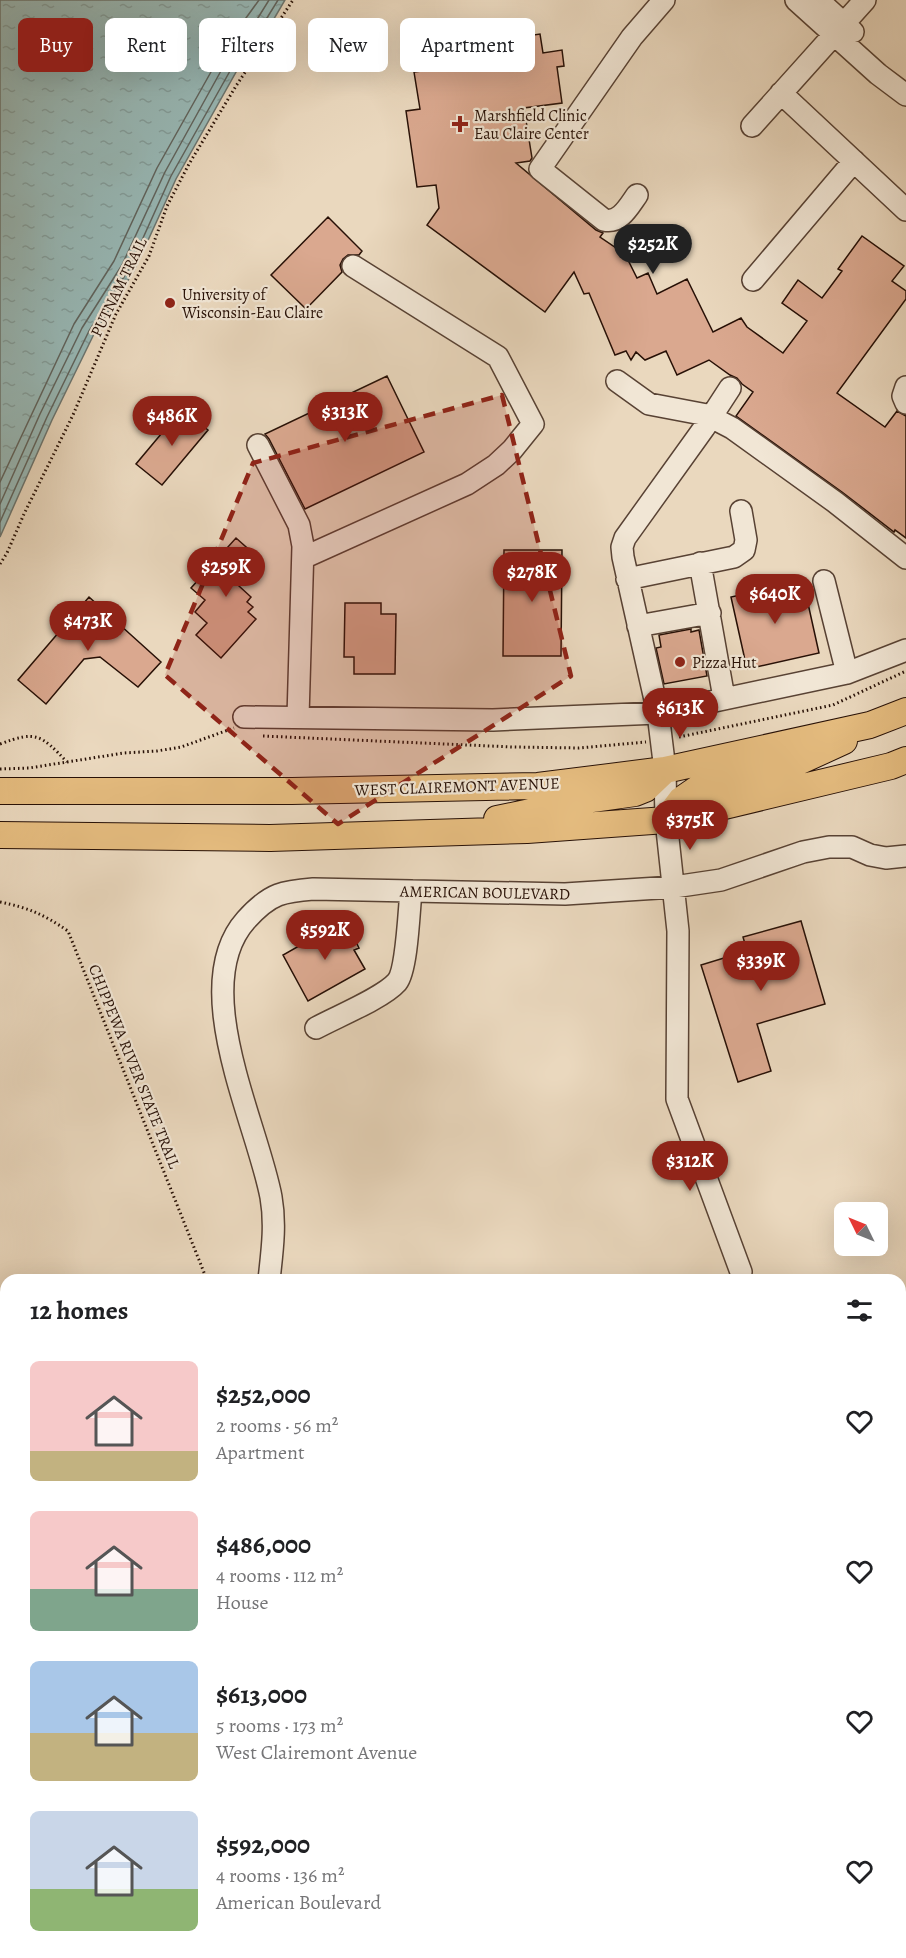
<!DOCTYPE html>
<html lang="en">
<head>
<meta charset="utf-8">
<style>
	:root { --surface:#fff; --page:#f2f2f2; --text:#202124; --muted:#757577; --accent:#8f2418 }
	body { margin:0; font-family:Alegreya,serif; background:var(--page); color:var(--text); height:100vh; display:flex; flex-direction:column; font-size:22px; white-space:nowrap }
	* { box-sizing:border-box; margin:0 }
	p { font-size:20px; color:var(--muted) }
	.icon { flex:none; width:33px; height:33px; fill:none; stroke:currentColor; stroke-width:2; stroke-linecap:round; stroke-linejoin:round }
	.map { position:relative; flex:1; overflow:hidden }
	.side { position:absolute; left:0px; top:1274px; width:906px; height:686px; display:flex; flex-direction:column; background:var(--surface); border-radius:18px 18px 0 0; box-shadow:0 6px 24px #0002 }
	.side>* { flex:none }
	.guide { position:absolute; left:18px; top:18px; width:600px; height:54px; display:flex; gap:12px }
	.needle { width:39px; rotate:313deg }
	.buttons { position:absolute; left:834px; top:1202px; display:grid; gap:12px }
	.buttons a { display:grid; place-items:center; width:54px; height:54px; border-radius:9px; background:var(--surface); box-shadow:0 6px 24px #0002; font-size:30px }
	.price { position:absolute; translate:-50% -51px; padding:0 14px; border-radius:21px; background:var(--accent); color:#fff; font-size:20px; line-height:39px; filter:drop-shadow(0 2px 3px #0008) }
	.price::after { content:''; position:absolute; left:50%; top:36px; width:18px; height:14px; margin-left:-9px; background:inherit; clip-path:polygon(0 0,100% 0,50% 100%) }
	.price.selected { background:#222; color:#fff }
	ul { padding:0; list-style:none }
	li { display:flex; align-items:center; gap:18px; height:150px; padding:0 30px }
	li span { display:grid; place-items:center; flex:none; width:168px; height:120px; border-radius:9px; color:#555 }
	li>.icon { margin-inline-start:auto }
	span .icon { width:72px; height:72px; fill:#fffc; stroke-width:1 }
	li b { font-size:26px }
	h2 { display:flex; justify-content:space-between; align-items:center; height:72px; padding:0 30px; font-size:26px }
	.tag { padding:0 21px; border-radius:9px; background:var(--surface); box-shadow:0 6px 24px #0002; font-size:21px; line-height:54px }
	.tag.selected { background:var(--accent); color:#fff }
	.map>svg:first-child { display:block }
	.water { fill:url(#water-ripples); stroke:#6b7570; stroke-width:1.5 }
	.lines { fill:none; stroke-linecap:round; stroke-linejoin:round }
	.shore { stroke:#60645e; stroke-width:1.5 }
	.building { fill:#daa88f; stroke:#271006; stroke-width:1.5 }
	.minor-casing { stroke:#584234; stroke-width:24 }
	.major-casing { stroke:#271006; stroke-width:28 }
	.path { stroke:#271006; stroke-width:3; stroke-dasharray:1.5 3; stroke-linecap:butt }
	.minor { stroke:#f1e6d5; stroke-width:21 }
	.major { stroke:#e5bc7f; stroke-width:26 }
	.marked { fill:#8f2418; fill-opacity:0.2; stroke:#8f2418; stroke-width:4.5; stroke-dasharray:12 8; stroke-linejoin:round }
	.poi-dot { fill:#8f2418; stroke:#f1e6d5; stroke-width:2 }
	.labels { text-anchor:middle; stroke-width:4.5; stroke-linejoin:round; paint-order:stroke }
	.poi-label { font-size:16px; fill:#271006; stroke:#f1e6d5; text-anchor:start }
	.street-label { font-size:16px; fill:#271006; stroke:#f1e6d5 }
</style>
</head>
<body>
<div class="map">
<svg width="906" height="1958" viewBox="0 0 906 1958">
	<defs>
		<pattern id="water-ripples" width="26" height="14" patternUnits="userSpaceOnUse" patternTransform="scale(1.5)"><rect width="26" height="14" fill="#98b9b7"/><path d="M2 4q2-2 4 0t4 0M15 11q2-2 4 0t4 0" fill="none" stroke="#839e9c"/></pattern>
	</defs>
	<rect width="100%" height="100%" fill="#ead8be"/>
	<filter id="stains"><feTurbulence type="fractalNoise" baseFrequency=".00333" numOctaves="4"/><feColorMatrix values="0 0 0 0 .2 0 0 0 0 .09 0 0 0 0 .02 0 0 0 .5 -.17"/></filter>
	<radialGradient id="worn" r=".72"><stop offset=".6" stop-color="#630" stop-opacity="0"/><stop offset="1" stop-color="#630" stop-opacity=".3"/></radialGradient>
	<path class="water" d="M0,0H285L268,29L244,58L176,179L134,271L94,334L52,420L0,537Z"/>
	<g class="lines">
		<path class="shore" d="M0,482L74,324L114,261L157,168L225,47L259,0
			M0,504L40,414L82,328L122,265L165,172L232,51L256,21L269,0
			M0,522L47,417L89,331L129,269L171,176L239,55L262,26L278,0"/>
	</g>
	<path class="building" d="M540,34L543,53L562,50L564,66L557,67L562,103L524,108L532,158L530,161L516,163L596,230L603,233L600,237L625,254L637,278L648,273L657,294L687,279L713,332L741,318L747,327L783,353L807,321L782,303L798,280L822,298L842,271L838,269L862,236L904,266L892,281L906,291V299L837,393L885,427L897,411L906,416V538L895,530L894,532L842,492L736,416L753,392L742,384L737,378L730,375L709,360L677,375L666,351L645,360L636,352L631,360L626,351L615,355L589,293L584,294L574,272L545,312L427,225L439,208L436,185L417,187L406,111L420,109L414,72L444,68L441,49Z
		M328,217L362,251L359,255H348L343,259L340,265L342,272L306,309L271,275Z
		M387,376L424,452L305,509L269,439L265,434Z
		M182,409L208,430L162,485L136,464Z
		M236,538L262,561L239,586L251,597L247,602L253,607L248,612L256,619L221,658L196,635L207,623L195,612L205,600L191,588Z
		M504,550H562L561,656H503Z
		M803,581L819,653L747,669L731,597Z
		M89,597L161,662L138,687L100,657L84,659L46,704L18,680Z
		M345,603H381V614H396L395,674H354V657H344Z
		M691,629V632L699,630L707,676L664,684L656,648L661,647L659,635Z
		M801,921L825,1004L757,1024L771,1071L738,1082L701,965L747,951L743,937Z
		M341,922L344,928L348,926L359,948L354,950L365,969L308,1001L283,955Z"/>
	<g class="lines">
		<g class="minor-casing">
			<path id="minor" d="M796,0L878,74L906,95
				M818,0L853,32
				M781,93L906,210
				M752,126L865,0
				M637,195C629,206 620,224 604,220L540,169L632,37L664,0
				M753,280L854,161
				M617,381L649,404L707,415L732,428L835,502L906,558
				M906,387L903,396L906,403
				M730,388L704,428L625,538L622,547L623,557L658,713L665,770L666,820L678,931L677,1099L741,1272
				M258,445L299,525L303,546L298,717
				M303,558L467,484L496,465L512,450L533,424L498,357L353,266
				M700,563L724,698
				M627,579L734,557L744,550L746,540L741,511
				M824,581L847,673
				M638,626L710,613
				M244,717L493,720L658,713L847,673L906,650
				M316,1028C336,1017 383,998 397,982C407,970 409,910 411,891
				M269,1280C272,1252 276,1225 271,1197C257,1122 187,986 246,920C255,910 265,900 278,895C289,891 302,890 314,889L565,894L674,887L721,880L803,852L829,847H852L870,855L886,858L906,856
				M0,1393L6,1395
				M231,1953L232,1958
				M843,1953L846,1958"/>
		</g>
		<g class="major-casing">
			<path id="major" d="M0,791H292L538,786L665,770L870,725L906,711
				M497,819L592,799L635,793L645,789L665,770
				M666,820L681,800L703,785L796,763L844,741
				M0,835L270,838L527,830L666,820L891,766L906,760"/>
		</g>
		<path class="path" d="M0,564L7,553L24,514L73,415L116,314L149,256L167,206L189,164L236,86L293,0
			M263,736L513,747L579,748L646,742
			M679,737L833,705L906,671
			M0,744C37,730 41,735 67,762
			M0,769L29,768L124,753L157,751L181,747L234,728
			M0,902C29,908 43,914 68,931L207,1280
			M470,1953L472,1958"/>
		<use href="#minor" class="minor"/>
		<use href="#major" class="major"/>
	</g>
	<path class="marked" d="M502,395L571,676L338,824L165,675L253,463Z"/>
	<g class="poi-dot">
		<path d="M457 115h6v6h6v6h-6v6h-6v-6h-6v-6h6z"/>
		<circle cx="170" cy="303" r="6"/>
		<circle cx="680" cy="662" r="6"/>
	</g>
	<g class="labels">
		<g class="poi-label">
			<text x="474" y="121">Marshfield Clinic<tspan x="474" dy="18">Eau Claire Center</tspan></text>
			<text x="182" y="300">University of<tspan x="182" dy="18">Wisconsin-Eau Claire</tspan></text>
			<text x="692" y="668">Pizza Hut</text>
		</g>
		<g class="street-label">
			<text transform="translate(118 287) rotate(-64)" y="6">PUTNAM TRAIL</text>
			<text transform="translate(457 786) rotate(-2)" y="6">WEST CLAIREMONT AVENUE</text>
			<text transform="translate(485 892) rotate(1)" y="6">AMERICAN BOULEVARD</text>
			<text transform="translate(135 1066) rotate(68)" y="6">CHIPPEWA RIVER STATE TRAIL</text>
		</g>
	</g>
	<rect width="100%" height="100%" filter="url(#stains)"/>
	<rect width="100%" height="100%" fill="url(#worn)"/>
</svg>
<div class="buttons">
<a><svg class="needle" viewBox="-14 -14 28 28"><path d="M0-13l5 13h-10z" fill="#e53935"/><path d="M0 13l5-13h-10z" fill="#757577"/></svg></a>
</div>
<b class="price selected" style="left:653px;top:275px">$252K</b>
<b class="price" style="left:345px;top:443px">$313K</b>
<b class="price" style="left:172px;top:447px">$486K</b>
<b class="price" style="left:226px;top:598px">$259K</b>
<b class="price" style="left:532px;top:603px">$278K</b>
<b class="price" style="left:775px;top:625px">$640K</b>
<b class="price" style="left:88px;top:652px">$473K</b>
<b class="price" style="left:680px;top:739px">$613K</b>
<b class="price" style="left:690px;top:851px">$375K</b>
<b class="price" style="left:325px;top:961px">$592K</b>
<b class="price" style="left:761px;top:992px">$339K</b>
<b class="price" style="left:690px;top:1192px">$312K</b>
<div class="guide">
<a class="tag selected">Buy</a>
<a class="tag">Rent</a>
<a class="tag">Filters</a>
<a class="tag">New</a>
<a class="tag">Apartment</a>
</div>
<section class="side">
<h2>12 homes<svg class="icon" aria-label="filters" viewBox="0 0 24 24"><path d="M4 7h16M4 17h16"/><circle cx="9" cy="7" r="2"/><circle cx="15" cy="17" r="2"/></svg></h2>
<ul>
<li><span style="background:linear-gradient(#f6c9c9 75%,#c2b280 0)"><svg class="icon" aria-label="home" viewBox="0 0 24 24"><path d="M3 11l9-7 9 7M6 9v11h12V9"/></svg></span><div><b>$252,000</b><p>2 rooms · 56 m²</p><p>Apartment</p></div><svg class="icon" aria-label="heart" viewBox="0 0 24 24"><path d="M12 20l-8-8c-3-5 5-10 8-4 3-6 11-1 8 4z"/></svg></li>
<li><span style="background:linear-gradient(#f6c9c9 65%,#7fa58c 0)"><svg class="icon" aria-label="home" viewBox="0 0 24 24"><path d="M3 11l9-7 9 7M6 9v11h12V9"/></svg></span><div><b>$486,000</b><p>4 rooms · 112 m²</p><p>House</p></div><svg class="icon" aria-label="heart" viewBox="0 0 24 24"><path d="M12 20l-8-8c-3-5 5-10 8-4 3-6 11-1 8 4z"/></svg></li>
<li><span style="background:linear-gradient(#a9c7e8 60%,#c2b280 0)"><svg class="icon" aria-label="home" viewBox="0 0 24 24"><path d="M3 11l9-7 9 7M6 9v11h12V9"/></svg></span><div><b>$613,000</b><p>5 rooms · 173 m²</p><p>West Clairemont Avenue</p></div><svg class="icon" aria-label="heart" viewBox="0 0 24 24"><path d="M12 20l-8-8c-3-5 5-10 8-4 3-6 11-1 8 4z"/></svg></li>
<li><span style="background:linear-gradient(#c9d6e8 65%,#8fb573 0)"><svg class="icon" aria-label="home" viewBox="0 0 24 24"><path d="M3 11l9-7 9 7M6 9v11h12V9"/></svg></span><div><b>$592,000</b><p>4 rooms · 136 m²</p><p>American Boulevard</p></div><svg class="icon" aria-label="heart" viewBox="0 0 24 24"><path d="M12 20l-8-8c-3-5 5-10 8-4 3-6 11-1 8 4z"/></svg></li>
</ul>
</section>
</div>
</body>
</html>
